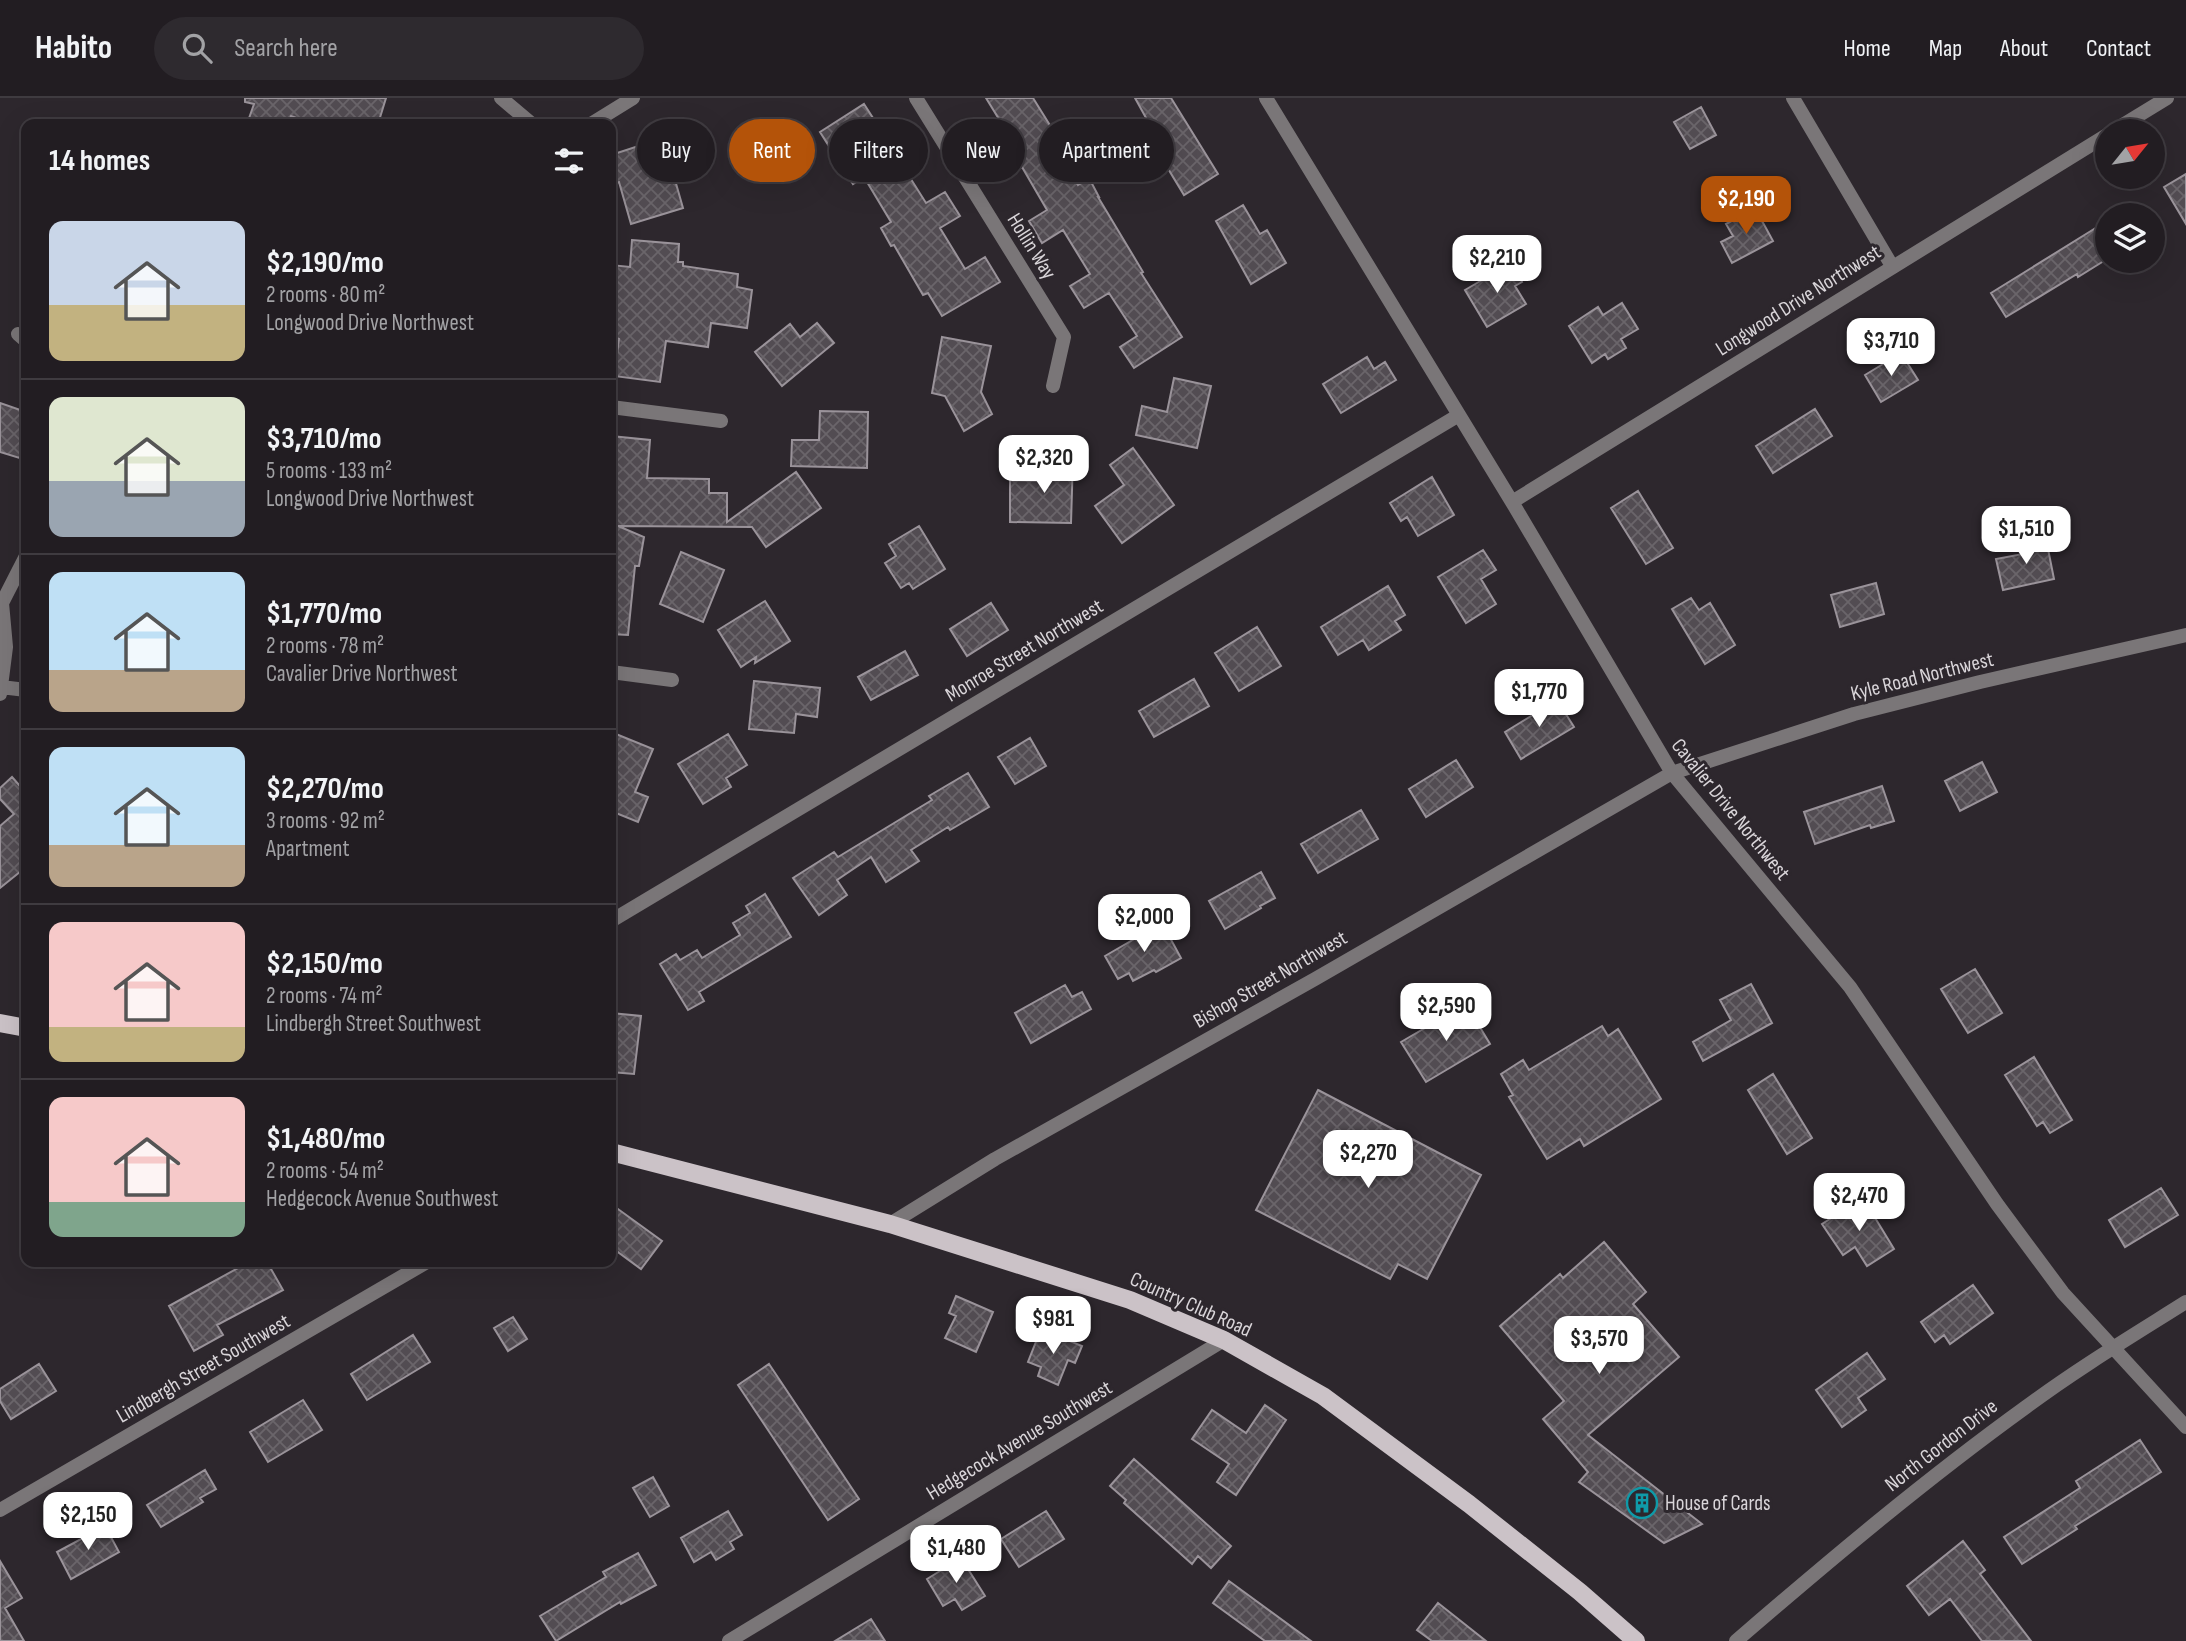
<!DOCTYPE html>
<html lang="en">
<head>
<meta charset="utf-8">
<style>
	:root { --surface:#221d22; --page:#2e2a2f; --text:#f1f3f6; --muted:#a2a2a5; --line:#3f3b40; --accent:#b45309 }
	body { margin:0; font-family:"Sofia Sans Condensed",sans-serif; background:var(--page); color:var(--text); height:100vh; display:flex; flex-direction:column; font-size:26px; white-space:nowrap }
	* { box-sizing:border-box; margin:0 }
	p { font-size:23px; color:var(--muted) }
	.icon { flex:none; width:38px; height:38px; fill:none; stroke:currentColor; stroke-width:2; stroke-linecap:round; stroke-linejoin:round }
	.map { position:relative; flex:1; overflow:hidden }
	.details { position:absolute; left:21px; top:21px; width:595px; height:1148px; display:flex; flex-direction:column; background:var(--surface); border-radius:14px; box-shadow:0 7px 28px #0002,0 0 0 2px var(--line) }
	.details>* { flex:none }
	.hud { position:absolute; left:637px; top:21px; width:665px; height:63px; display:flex; gap:14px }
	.needle { width:46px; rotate:60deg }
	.controls { position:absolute; left:2095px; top:21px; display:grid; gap:14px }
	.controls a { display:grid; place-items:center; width:70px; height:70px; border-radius:50%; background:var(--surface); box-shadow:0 7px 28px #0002,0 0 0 2px var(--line); font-size:35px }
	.price { position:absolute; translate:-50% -60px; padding:0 16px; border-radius:14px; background:#fff; color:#222; font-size:23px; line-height:46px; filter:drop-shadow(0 2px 4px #0008) }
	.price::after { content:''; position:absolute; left:50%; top:42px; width:21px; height:16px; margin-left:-10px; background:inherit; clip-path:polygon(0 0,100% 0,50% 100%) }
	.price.current { background:var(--accent); color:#fff }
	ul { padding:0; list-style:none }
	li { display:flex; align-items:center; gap:21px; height:175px; padding:0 28px }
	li+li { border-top:2px solid var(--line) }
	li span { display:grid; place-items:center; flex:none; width:196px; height:140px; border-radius:14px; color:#555 }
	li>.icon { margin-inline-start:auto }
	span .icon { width:84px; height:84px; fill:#fffc; stroke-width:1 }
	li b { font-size:30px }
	h2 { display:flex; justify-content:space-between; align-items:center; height:84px; padding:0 28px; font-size:30px }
	.tag { padding:0 24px; border-radius:32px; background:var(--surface); box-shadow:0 7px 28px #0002,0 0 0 2px var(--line); font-size:24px; line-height:63px }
	.tag.current { background:var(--accent); color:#fff }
	header { display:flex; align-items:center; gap:42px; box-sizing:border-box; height:98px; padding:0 35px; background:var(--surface); border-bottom:2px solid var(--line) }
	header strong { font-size:33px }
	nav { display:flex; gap:38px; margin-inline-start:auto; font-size:24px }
	.search { width:490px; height:63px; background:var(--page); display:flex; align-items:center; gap:18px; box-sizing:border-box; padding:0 24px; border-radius:38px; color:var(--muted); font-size:26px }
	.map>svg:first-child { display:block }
	.building { fill:url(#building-cross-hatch); stroke:#9a939a; stroke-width:2 }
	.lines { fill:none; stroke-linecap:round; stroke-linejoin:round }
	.minor { stroke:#7a7678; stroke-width:14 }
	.primary { stroke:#cbc2c7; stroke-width:18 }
	.labels { text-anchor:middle; stroke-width:6; stroke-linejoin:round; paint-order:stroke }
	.street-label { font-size:21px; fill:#d9d5d9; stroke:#2d272d }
	.poi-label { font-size:21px; fill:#d9d5d9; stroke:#2d272d; text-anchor:start }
</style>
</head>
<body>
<header>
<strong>Habito</strong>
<div class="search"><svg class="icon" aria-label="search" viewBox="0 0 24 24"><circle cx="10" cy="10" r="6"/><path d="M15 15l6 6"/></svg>Search here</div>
<nav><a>Home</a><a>Map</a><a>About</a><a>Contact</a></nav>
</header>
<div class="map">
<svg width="2186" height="1543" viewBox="0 0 2186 1543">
	<defs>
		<pattern id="building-cross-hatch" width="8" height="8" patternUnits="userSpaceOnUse" patternTransform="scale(1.75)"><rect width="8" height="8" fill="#524c52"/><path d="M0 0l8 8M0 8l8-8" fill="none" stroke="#6a656a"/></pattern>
	</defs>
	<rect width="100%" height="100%" fill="#2d272d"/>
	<path class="building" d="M245,0H386L378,26H314L291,18L288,26H247L254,6L245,4Z
		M986,0H1033L1061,45L1055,49L1078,87L1089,80L1099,99H1098L1143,174L1141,175L1182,239L1134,270L1120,249L1137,238L1109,195L1084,210L1070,188L1090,176L1063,132L1042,145L1029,123L1047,112L1022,69L1007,79L993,56L1013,44Z
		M1135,0H1171L1218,76L1184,97L1161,59L1166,56Z
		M864,6L884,37L895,30L909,52L897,59L926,105L945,94L960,118L940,130L965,171L985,159L1000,184L942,218L928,195L923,197L894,147L891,148L881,130L891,124L864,79L853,86L820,34Z
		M1701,9L1716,37L1690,51L1674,24Z
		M663,40L683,110L631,126L619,84L611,87V57Z
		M2186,76V126L2164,89Z
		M1243,107L1260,136L1267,132L1286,165L1251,186L1216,123Z
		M1755,110L1773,143L1732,165L1721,144L1733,138L1726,126Z
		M2107,123V161L2078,179L2077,176L2006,219L1991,195Z
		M632,142L679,146L678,164H683V168L738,176L737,189L752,192L747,230L711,225L708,249L666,243L660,284L614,278L619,241L611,239V167L630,169Z
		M1511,165L1522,184L1515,188L1526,206L1487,229L1465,192Z
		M1622,205L1638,231L1621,241L1626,250L1608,261L1605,256L1592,265L1569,228L1598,209L1603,217Z
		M817,225L834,245L782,288L755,254L790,226L800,239Z
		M942,239L991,248L981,294L992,316L964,333L945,298L932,295Z
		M1901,255L1918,282L1881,304L1865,277Z
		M1367,259L1374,271L1385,264L1396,282L1341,315L1323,286Z
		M1174,280L1211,288L1197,350L1136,337L1142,308L1167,314Z
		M0,305L26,314V362L0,354Z
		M1815,311L1832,338L1773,375L1756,348Z
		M820,313L868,314L867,370L791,368L792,342H819Z
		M611,338L650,342L647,380L709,381V395H727V424L796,374L821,410L766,449L752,429L618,428L644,439L639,468H635L628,537L611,536Z
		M1133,350L1174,407L1122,445L1095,408L1124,387L1110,367Z
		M1047,359L1073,360L1071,425L1010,424V382L1047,383Z
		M1432,379L1454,417L1418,438L1407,419L1401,423L1390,405Z
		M1638,393L1673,450L1646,466L1611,410Z
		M919,428L945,471L913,491L909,485L901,490L885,465L896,458L889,446Z
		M2046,441L2054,481L2003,492L1996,461L2023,456L2021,446Z
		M1483,452L1496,472L1481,481L1496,506L1466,525L1438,479Z
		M681,454L724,472L703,524L660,506Z
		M1876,485L1884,516L1840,529L1831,497Z
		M1388,488L1405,517L1395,523L1401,532L1369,552L1363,542L1338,557L1321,529Z
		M1691,500L1699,512L1710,505L1735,547L1705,566L1672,511Z
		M765,503L790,543L755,565L756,559L741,569L718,532Z
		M991,505L1008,532L967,558L950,531Z
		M1257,529L1281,568L1239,593L1215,555Z
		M905,553L918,577L871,602L858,579Z
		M1194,581L1209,608L1154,639L1139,613Z
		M754,583L820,590L817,619L796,616L794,635L749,631Z
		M1557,602L1574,629L1521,661L1505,634Z
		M611,634L653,651L635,694L648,699L638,724L611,713Z
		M728,636L747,667L726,680L731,689L703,706L678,666Z
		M1030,640L1046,668L1015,686L998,659Z
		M1456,662L1473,689L1426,719L1409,691Z
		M1982,664L1997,694L1960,713L1945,683Z
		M968,675L989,709L950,732L948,729L911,752L919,763L886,784L871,759L837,782L847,797L819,817L793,780L834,754L838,759L932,702L929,698Z
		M12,679L26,695V769L0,790V728L14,716L0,701V690Z
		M1882,688L1894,723L1871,730L1870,727L1815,746L1804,714Z
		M1361,712L1378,741L1318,775L1301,746Z
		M1261,774L1275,800L1260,808L1261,810L1225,831L1209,803Z
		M765,796L791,839L699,894L704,903L688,912L660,866L676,856L680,862L697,852L702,860L740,837L733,825L750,815L746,808Z
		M1162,825L1181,860L1156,874L1154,872L1133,883L1129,875L1118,881L1105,858Z
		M1975,871L2002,915L1968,935L1941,891Z
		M1751,886L1772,925L1703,963L1693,944L1731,922L1720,902Z
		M1065,887L1072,899L1082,894L1091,911L1031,945L1015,915Z
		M1466,906L1490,946L1426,984L1401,944Z
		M611,915L641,918L634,976L611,974Z
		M1602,928L1608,938L1618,931L1661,1001L1584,1048L1580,1041L1547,1061L1509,999L1513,997L1501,976L1523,962L1529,972Z
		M2034,959L2072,1022L2050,1035L2043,1024L2037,1028L2005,977Z
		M1773,976L1812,1040L1787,1056L1748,992Z
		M1318,992L1481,1077L1427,1181L1398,1166L1390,1181L1256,1112Z
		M2161,1090L2178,1117L2125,1149L2109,1122Z
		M1863,1100L1894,1151L1867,1168L1855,1149L1843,1157L1822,1126Z
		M611,1106L662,1143L641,1171L611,1149Z
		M1604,1144L1646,1194L1633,1206L1679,1259L1588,1337L1702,1426L1664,1445L1579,1384L1588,1374L1543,1321L1564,1303L1500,1228L1560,1176L1563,1180Z
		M249,1164H267L283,1192L217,1227L223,1237L194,1253L169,1208Z
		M1973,1187L1993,1215L1950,1246L1944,1237L1935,1244L1921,1224Z
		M956,1198L993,1214L976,1254L945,1240L956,1218L949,1215Z
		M513,1219L527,1241L508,1253L494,1230Z
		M1041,1231L1082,1248L1075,1265L1068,1262L1058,1287L1038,1278L1041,1269L1028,1264Z
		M413,1237L430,1264L367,1302L351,1276Z
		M1867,1255L1885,1281L1858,1300L1866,1312L1842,1329L1816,1292Z
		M39,1266L56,1293L11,1321L0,1303V1291Z
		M769,1266L859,1401L828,1422L738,1287Z
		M303,1302L322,1332L268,1364L250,1334Z
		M1265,1307L1286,1322L1236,1397L1217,1384L1229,1366L1192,1341L1212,1312L1246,1335Z
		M2140,1342L2161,1374L2075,1428L2077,1431L2022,1466L2004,1439L2080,1390L2076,1383Z
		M1134,1361L1231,1448L1211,1470L1198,1458L1192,1466L1124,1405L1126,1402L1110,1388Z
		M205,1372L216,1391L200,1400L203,1404L161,1429L147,1407Z
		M653,1379L669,1408L650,1419L633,1390Z
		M728,1413L742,1437L730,1444L734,1451L716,1462L711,1454L694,1464L681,1440Z
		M1046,1413L1064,1441L1019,1469L1001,1441Z
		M105,1428L119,1454L71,1481L57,1454Z
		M1963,1443L1985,1472L1980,1476L2031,1543H1982L1950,1501L1929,1517L1907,1488Z
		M638,1455L656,1487L621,1506L620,1504L556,1543L540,1518L606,1479L603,1474Z
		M961,1460L985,1498L962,1512L955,1501L943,1508L927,1481Z
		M0,1463L22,1500L5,1510L24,1543H0Z
		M1229,1483L1311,1543H1265L1213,1505Z
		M1438,1505L1486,1543H1432L1417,1532Z
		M871,1521L885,1543H835Z"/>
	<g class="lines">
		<path class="minor" d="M501,0L532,26
			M916,0L1064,239L1053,288
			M1266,0L1512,404L1672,675L1850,889L1997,1106L2063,1195L2186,1329
			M1793,0L1892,168
			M591,26L633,0
			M2113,33L2167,0
			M18,236L26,243
			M611,309L721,323
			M1512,404L2107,37
			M611,574L672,582
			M1,589L26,592
			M0,596L6,549L2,505L26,458
			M611,823L1459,317
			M890,1126L995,1061L1315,881L1672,675L1854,616L1980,584L2186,537
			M0,1412L427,1164
			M729,1543L1224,1242
			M1736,1543C1830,1462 1925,1382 2026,1309C2077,1271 2132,1238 2186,1204"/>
		<path class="primary" d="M0,925L26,930
			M611,1054L890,1126L1130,1202L1224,1242L1323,1298L1469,1406L1580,1494L1636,1543"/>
	</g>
	<defs>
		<g id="building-ring" transform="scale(1.575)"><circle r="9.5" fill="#2d272d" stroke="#0f9aa8" stroke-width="1.5"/><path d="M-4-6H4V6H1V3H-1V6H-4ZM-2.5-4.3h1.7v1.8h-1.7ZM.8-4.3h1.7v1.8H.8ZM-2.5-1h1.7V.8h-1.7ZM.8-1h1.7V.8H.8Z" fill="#0f9aa8"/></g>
	</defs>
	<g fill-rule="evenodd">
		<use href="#building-ring" x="1642" y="1405"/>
	</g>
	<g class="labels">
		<g class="street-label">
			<text transform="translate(1032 148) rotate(58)" y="7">Hollin Way</text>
			<text transform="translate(1798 202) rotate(-32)" y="7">Longwood Drive Northwest</text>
			<text transform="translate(1024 552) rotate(-31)" y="7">Monroe Street Northwest</text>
			<text transform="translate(1922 578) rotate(-14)" y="7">Kyle Road Northwest</text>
			<text transform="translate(1731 711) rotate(51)" y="7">Cavalier Drive Northwest</text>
			<text transform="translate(1270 881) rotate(-30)" y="7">Bishop Street Northwest</text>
			<text transform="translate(1191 1206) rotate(24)" y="7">Country Club Road</text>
			<text transform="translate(203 1270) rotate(-30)" y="7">Lindbergh Street Southwest</text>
			<text transform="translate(1019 1342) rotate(-31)" y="7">Hedgecock Avenue Southwest</text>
			<text transform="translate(1941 1347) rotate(-38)" y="7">North Gordon Drive</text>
		</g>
		<g class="poi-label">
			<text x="1665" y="1412">House of Cards</text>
		</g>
	</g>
</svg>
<div class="controls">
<a><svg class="needle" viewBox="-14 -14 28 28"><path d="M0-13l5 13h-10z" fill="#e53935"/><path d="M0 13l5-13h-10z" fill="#a2a2a5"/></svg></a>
<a><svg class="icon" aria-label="layers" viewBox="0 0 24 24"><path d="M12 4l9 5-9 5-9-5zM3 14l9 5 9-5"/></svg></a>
</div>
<b class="price current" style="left:1746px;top:138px">$2,190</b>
<b class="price" style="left:1497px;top:197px">$2,210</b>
<b class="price" style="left:1891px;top:280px">$3,710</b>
<b class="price" style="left:1044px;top:397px">$2,320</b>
<b class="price" style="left:2026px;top:468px">$1,510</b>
<b class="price" style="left:1539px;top:631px">$1,770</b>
<b class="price" style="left:1144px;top:856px">$2,000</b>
<b class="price" style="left:1446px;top:945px">$2,590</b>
<b class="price" style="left:1368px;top:1092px">$2,270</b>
<b class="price" style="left:1859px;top:1135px">$2,470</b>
<b class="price" style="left:1053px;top:1258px">$981</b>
<b class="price" style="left:1599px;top:1278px">$3,570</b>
<b class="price" style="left:88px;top:1454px">$2,150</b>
<b class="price" style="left:956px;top:1487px">$1,480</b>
<div class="hud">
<a class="tag">Buy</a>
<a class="tag current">Rent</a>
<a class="tag">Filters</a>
<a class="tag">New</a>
<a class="tag">Apartment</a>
</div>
<section class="details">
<h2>14 homes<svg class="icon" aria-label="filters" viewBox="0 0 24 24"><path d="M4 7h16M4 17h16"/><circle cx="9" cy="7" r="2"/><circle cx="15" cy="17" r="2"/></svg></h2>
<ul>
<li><span style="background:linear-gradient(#c9d6e8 60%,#c2b280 0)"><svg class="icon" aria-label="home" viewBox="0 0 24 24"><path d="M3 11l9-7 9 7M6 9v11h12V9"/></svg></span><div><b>$2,190/mo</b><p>2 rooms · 80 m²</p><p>Longwood Drive Northwest</p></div></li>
<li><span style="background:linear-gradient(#dfe7d0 60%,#9aa5b1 0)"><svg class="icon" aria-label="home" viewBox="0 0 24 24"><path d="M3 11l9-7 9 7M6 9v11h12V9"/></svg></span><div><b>$3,710/mo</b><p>5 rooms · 133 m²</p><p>Longwood Drive Northwest</p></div></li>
<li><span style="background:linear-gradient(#bfe0f5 70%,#b9a48a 0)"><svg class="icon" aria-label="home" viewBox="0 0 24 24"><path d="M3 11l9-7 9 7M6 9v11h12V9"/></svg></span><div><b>$1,770/mo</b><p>2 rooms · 78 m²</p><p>Cavalier Drive Northwest</p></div></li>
<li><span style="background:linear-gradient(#bfe0f5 70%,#b9a48a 0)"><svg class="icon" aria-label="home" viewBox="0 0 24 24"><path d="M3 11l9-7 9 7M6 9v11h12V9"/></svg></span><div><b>$2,270/mo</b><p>3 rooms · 92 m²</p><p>Apartment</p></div></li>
<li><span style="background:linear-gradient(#f6c9c9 75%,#c2b280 0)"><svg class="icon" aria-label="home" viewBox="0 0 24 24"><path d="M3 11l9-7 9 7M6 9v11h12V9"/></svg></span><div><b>$2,150/mo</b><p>2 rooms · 74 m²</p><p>Lindbergh Street Southwest</p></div></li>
<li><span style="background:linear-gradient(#f6c9c9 75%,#7fa58c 0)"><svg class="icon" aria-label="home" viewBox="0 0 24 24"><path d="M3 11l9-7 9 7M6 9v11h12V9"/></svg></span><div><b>$1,480/mo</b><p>2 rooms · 54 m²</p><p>Hedgecock Avenue Southwest</p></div></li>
</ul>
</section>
</div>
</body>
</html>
